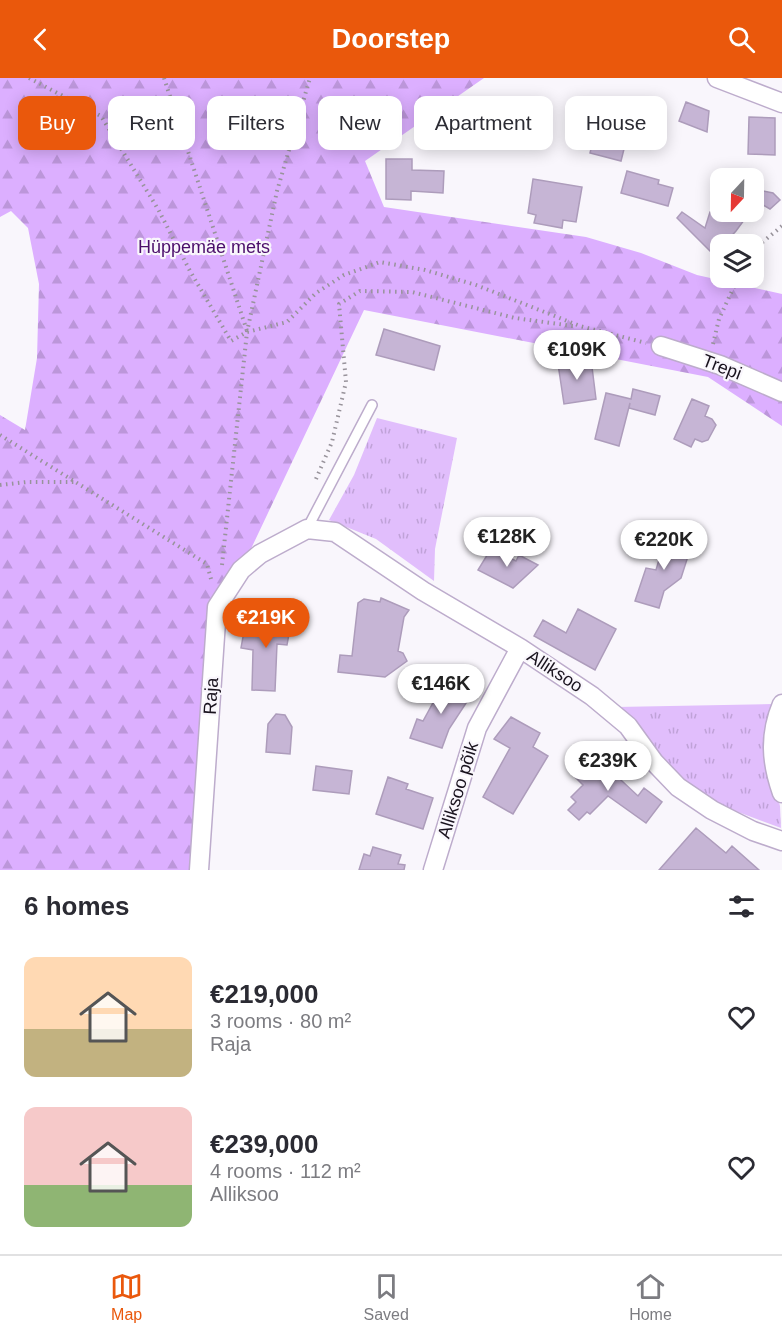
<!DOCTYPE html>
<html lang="en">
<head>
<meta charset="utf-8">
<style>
	:root { --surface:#fff; --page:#f7f7f7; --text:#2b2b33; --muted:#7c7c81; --line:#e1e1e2; --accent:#ea580c }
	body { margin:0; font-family:Helvetica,sans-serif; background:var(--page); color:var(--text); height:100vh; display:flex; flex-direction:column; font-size:22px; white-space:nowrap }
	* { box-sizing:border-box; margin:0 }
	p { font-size:20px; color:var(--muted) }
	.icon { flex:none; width:33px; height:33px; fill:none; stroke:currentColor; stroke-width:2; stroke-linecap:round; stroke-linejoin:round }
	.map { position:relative; height:792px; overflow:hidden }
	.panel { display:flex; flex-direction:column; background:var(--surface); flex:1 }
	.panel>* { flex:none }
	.top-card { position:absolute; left:18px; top:18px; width:747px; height:54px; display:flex; gap:12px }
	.needle { width:39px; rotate:202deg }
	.tools { position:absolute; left:710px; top:90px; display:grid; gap:12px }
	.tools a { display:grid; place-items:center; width:54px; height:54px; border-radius:12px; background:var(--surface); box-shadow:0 3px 15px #0003; font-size:30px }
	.price { position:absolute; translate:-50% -51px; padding:0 14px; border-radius:21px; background:#fff; color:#222; font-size:20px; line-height:39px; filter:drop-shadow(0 2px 3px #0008) }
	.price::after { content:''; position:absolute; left:50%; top:36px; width:18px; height:14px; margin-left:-9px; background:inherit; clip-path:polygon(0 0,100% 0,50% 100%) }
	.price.active { background:var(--accent); color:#fff }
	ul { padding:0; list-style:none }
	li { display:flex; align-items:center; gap:18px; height:150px; padding:0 24px }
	li span { display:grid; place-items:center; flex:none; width:168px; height:120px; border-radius:12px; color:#555 }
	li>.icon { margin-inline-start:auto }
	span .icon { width:72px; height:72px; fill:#fffc; stroke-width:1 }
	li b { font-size:26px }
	h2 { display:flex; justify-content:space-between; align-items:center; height:72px; padding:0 24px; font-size:26px }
	.chip { padding:0 21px; border-radius:12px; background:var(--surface); box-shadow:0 3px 15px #0003; font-size:21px; line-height:54px }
	.chip.active { background:var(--accent); color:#fff }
	header { display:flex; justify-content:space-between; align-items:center; height:78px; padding:0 24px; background:var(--accent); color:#fff; font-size:27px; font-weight:700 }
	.tab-bar { display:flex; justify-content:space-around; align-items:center; height:84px; border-top:2px solid var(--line); background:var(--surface); font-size:16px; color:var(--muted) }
	.tab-bar a { display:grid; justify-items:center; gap:3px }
	.tab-bar .active { color:var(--accent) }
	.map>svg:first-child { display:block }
	.grass { fill:url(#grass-tufts) }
	.forest { fill:url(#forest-firs) }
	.building { fill:#c6b5d5; stroke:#ad9cbb; stroke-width:1.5 }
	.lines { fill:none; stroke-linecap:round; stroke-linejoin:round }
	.lane-casing { stroke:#bdaccc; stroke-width:12 }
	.street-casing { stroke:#bdaccc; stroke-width:21 }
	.path { stroke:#98939b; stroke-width:4; stroke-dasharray:1.5 4.5; stroke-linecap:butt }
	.lane { stroke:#fff; stroke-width:9 }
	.street { stroke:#fff; stroke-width:18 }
	.labels { text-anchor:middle; stroke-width:4.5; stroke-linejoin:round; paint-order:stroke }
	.park-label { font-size:18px; fill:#4b0e6b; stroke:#f9f6fc }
	.street-label { font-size:18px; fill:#18121d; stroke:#f9f6fc }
</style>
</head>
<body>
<header><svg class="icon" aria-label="back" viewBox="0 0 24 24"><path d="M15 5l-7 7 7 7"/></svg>Doorstep<svg class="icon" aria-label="search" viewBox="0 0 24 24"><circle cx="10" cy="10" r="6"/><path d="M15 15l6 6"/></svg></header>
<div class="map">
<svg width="782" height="792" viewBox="0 0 782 792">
	<defs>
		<pattern id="grass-tufts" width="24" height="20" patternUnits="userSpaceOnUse" patternTransform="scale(1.5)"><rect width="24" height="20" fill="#e1befc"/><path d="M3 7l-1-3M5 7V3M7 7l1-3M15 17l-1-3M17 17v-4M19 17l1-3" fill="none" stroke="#c0a2d8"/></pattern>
		<pattern id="forest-firs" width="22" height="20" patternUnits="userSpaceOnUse" patternTransform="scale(1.5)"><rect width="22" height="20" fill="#dcafff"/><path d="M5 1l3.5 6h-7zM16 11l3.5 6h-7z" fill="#bc96da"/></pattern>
	</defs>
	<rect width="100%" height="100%" fill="#f9f6fc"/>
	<path class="grass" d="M377,340L457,360L435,471L434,503L376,461L329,442L354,397Z
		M773,626L769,689L780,728L781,750L714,725L668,691L645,655L616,629Z"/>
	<path class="forest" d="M0,0H484L365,83L384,129L586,159L641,175L697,197L782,216V348L708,299L364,232L241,492L217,529L199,792H0V337L25,352L37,280L39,206L28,150L11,133L0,139Z"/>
	<path class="building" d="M686,24L709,33L707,54L679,43Z
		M749,39L775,40V77L748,76Z
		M499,42L538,48L537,65L497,60Z
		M596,51L614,56L613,60L626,63L621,83L590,75Z
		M386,81H412V92L444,93L443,115L411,113V122L386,121Z
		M627,93L659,102L658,106L673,110L668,128L621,115Z
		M533,101L582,109L576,144L563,142L562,150L534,145L536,137L528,135Z
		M753,111L773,115L780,122L770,131L753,121Z
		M682,134L705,150L710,134H750L736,153L724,166H720L714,177L677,140Z
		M384,251L440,268L434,292L376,277Z
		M591,281L596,321L564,326L558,286Z
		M633,311L660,318L655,337L629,330L630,325L619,368L595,361L606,315L631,321Z
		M692,321L709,328L705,338L712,341L716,347L708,362L702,364L695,361L691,369L674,361Z
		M667,454L685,460L682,469L690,472L681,500L664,513L659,530L635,523L646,490L656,492Z
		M497,473L516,483L519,477L538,487L513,510L478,492L489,474L495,477Z
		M381,520L409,532L404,539L398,573L403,575L407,583L385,599L338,594L340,577L352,578L358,525L364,521L380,524Z
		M578,531L616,551L595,592L534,558L543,542L566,555Z
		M263,536L292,540L287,567L277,566L275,613L252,612L253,572L241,570L245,548L256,550L257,544L262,545Z
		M446,601L472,616L449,651L442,670L410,660L417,641L423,643Z
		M276,636L285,637L292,649L290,676L266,674L268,646Z
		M511,639L540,655L533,669L548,678L513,736L483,719L510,670L494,661Z
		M592,675L638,718L644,710L662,724L646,745L608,718L590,736L587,734L579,742L568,732L576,724L571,719L583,707L572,696Z
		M316,688L352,693L349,716L313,712Z
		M388,699L408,706L406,711L433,720L423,751L376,736Z
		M696,750L726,775L732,768L759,792H659Z
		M373,769L401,777L398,786L405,787L404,792H359L364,776L370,778Z"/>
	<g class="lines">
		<g class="lane-casing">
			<path id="lane" d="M307,451L372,327"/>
		</g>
		<g class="street-casing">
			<path id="street" d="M717,0L782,25
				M661,268L720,287L782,314
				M782,626C769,657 771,684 782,715
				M199,792L217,529L241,492L260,476L307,451L335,454L423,513L520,570L592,618L628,648L654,684L678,709L712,732L753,753L782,763
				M433,792L477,650L520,570"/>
		</g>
		<path class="path" d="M29,0L101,38L158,131L190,193L231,263L247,254L287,244L316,215L344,197L380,184L425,192L476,207L580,248L646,265
			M164,0L247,253
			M753,172L782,148
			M713,266L719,241L738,200
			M0,357L207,486L212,505
			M316,401L332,364L346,304L339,226L360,213L412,214L515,240L573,248
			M0,407L27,404H74
			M222,487L247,254L277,113L310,0"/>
		<use href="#lane" class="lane"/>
		<use href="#street" class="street"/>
	</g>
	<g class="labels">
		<g class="park-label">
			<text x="204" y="175">Hüppemäe mets</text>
		</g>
		<g class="street-label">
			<text transform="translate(722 289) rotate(21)" y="6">Trepi</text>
			<text transform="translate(555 593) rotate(33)" y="6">Alliksoo</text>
			<text transform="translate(211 618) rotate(-86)" y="6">Raja</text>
			<text transform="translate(458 712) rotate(-73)" y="6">Alliksoo põik</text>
		</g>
	</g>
</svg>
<div class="tools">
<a><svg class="needle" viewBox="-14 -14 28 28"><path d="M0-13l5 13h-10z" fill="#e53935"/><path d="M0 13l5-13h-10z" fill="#7c7c81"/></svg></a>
<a><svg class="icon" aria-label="layers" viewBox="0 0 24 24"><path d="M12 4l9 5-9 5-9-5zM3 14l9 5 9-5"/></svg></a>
</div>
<b class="price" style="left:577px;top:303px">€109K</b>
<b class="price" style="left:507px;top:490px">€128K</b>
<b class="price" style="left:664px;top:493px">€220K</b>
<b class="price active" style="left:266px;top:571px">€219K</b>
<b class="price" style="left:441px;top:637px">€146K</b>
<b class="price" style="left:608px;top:714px">€239K</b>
<div class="top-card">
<a class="chip active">Buy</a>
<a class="chip">Rent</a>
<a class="chip">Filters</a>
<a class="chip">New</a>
<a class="chip">Apartment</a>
<a class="chip">House</a>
</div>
</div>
<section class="panel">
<h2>6 homes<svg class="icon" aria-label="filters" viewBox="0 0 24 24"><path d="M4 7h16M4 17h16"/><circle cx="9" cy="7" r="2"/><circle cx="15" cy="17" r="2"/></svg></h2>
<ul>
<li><span style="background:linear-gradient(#ffd9b3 60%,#c2b280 0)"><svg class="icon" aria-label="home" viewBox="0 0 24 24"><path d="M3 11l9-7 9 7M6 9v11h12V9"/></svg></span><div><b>€219,000</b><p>3 rooms · 80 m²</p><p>Raja</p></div><svg class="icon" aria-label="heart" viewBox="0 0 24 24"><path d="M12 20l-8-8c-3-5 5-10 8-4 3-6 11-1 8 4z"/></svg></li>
<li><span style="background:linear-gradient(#f6c9c9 65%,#8fb573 0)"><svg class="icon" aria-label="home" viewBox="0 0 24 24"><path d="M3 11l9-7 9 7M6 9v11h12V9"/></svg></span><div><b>€239,000</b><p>4 rooms · 112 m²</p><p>Alliksoo</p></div><svg class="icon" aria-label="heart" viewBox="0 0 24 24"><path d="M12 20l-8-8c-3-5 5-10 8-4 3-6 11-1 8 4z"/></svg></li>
</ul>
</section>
<nav class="tab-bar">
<a class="active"><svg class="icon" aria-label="map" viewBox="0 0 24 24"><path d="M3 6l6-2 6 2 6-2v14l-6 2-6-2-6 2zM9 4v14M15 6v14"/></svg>Map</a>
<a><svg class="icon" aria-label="saved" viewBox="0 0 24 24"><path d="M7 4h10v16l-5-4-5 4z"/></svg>Saved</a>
<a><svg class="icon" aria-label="home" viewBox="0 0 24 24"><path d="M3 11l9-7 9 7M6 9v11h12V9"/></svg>Home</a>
</nav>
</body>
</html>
